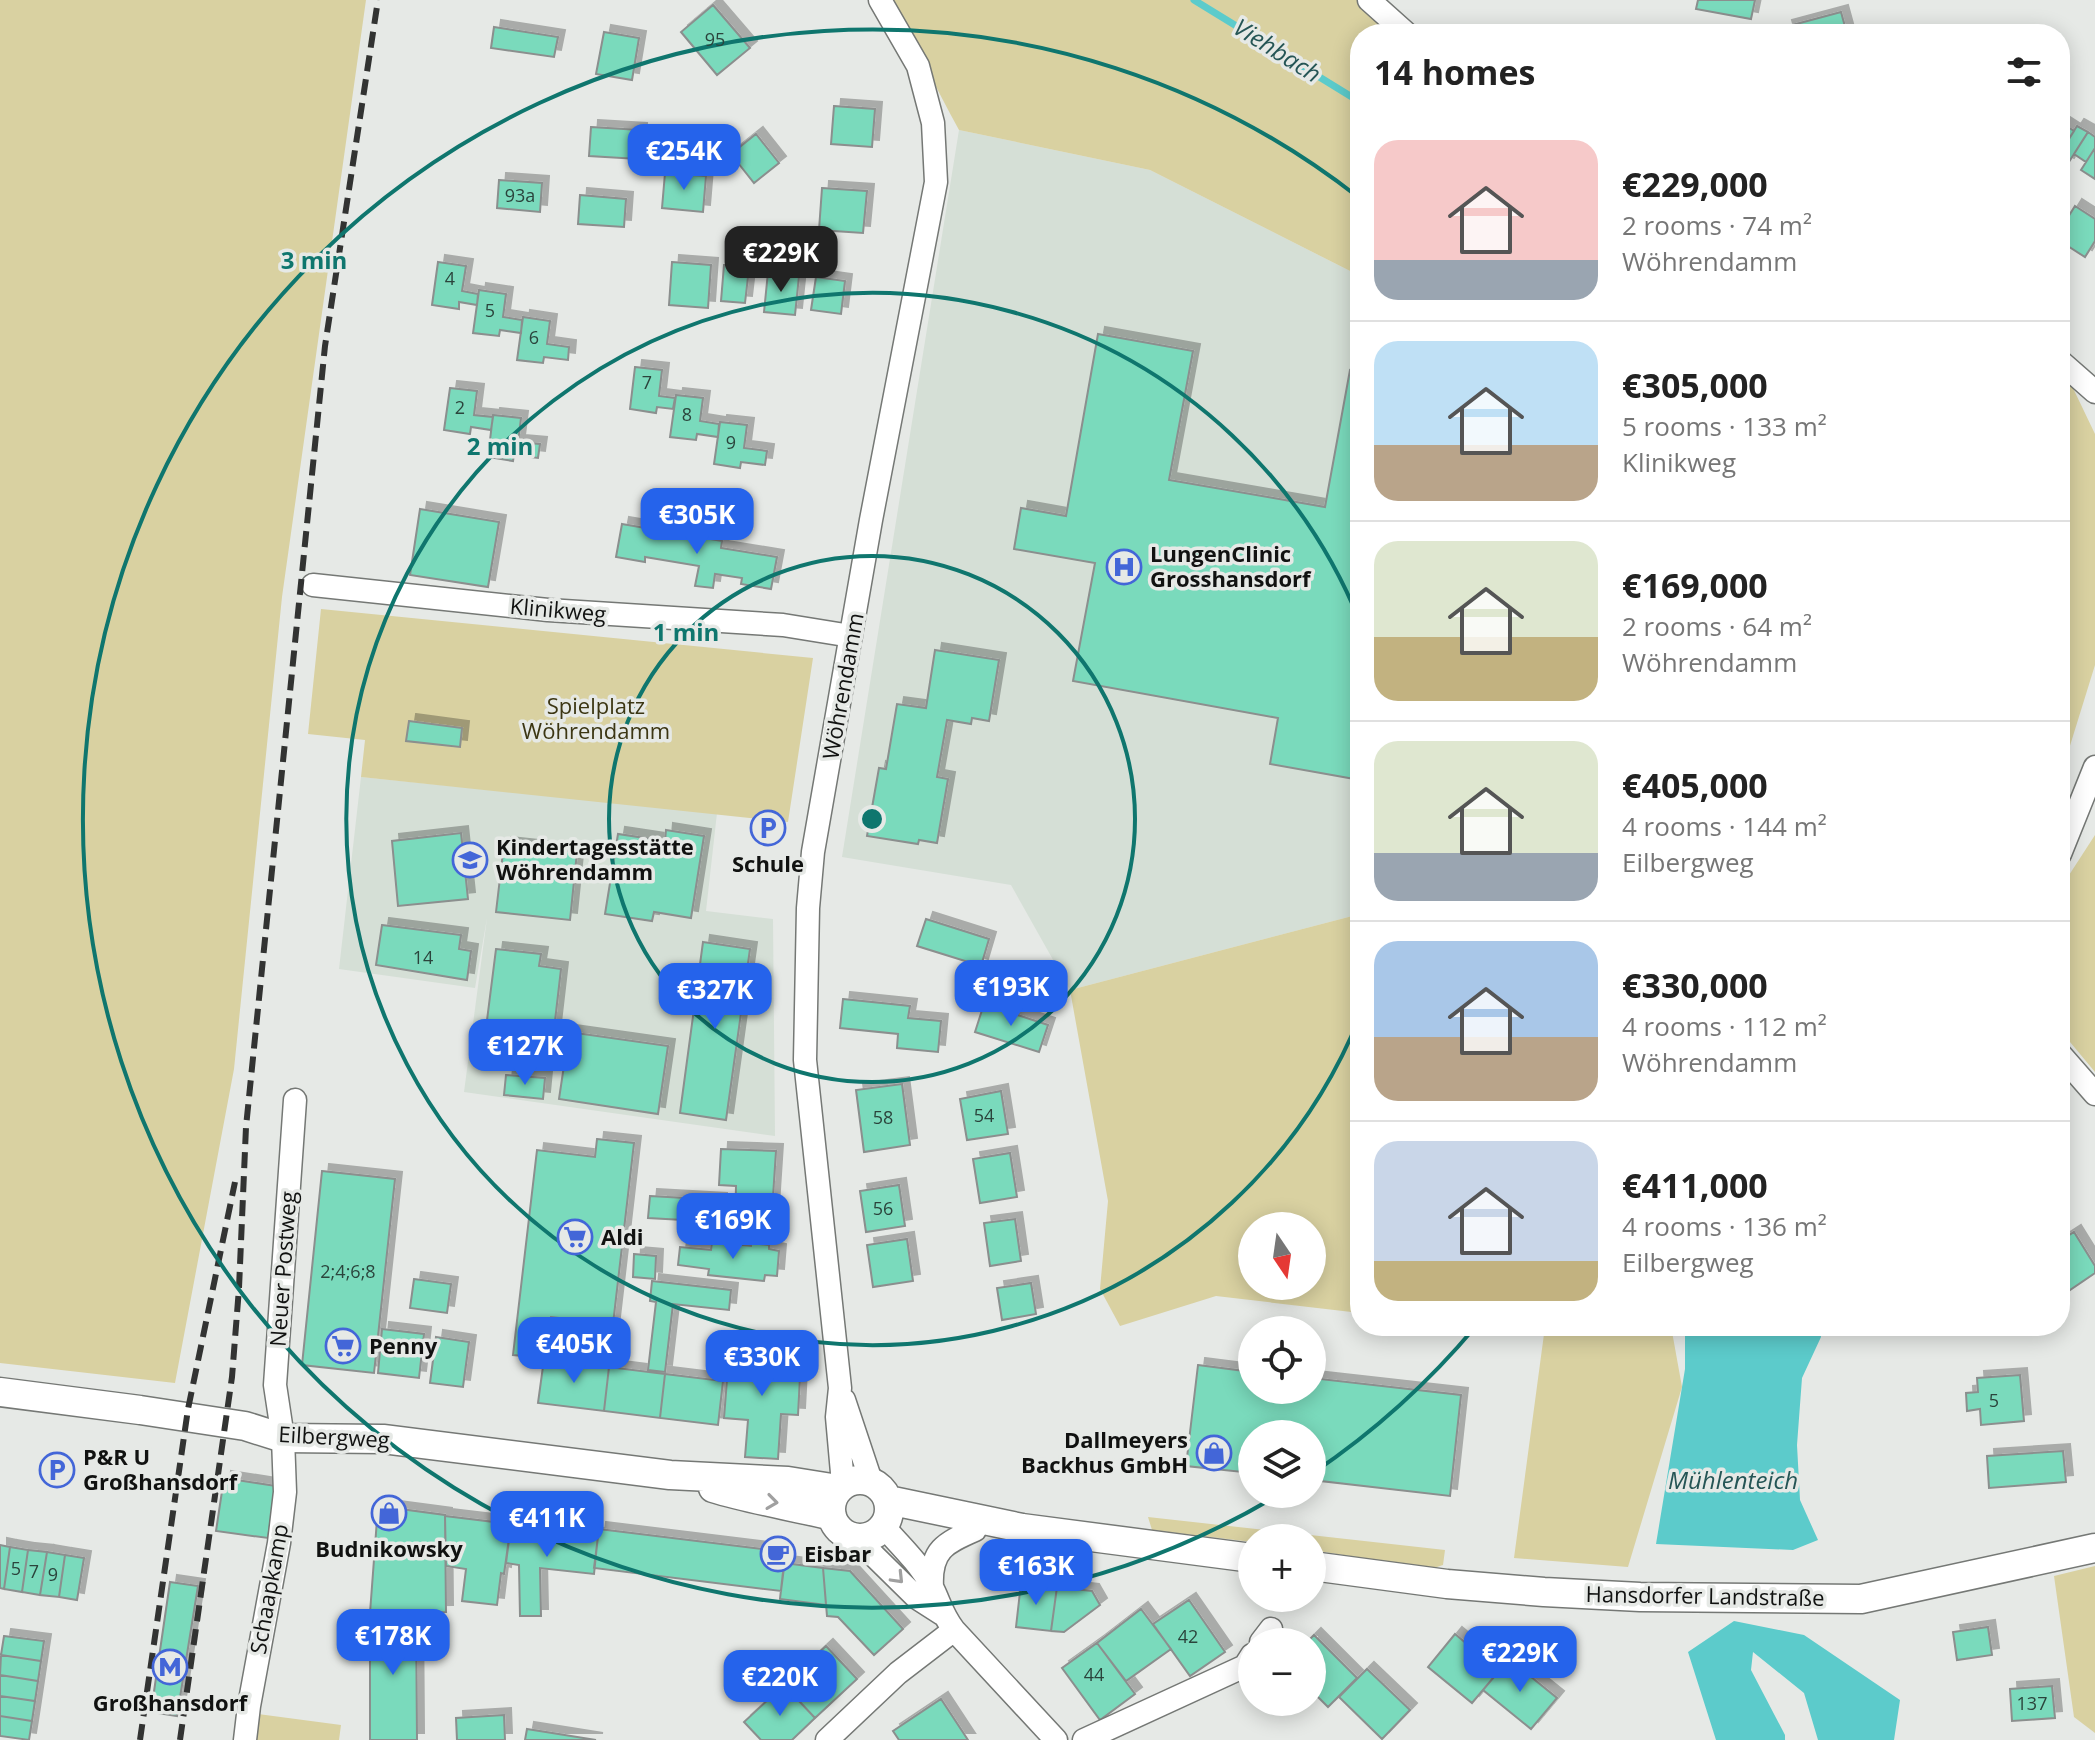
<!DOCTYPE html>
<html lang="en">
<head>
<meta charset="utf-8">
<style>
	:root { --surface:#fff; --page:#f2f2f2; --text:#222; --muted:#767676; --line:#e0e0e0; --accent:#2563eb }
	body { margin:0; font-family:"Open Sans",sans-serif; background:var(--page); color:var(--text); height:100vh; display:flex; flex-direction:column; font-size:30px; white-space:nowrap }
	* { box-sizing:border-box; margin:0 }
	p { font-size:26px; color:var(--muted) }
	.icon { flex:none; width:44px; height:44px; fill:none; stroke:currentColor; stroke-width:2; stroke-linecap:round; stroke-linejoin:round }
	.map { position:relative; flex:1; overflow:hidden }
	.panel { position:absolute; left:1350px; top:24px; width:720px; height:1312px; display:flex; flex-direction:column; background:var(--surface); border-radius:32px; box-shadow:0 4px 20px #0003 }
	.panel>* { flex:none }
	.needle { width:52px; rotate:167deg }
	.buttons { position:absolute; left:1238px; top:1212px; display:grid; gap:16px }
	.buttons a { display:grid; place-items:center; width:88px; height:88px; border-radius:50%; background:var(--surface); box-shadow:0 4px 20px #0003; font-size:40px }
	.price { position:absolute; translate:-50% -68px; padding:0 18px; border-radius:16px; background:var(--accent); color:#fff; font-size:26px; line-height:52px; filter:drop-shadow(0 2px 4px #0008) }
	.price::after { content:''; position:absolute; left:50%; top:48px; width:24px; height:18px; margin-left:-12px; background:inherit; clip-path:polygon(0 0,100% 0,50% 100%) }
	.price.active { background:#222; color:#fff }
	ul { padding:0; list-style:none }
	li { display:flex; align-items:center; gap:24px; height:200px; padding:0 24px }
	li+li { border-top:2px solid var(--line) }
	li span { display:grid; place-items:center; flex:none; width:224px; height:160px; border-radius:24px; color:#555 }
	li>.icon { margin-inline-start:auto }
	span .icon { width:96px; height:96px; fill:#fffc; stroke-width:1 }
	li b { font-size:34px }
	h2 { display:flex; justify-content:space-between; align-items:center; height:96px; padding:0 24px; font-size:34px }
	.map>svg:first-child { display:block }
	.built { fill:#d5dfd6 }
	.green { fill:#d9d1a1; fill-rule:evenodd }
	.water { fill:#5ccbcb }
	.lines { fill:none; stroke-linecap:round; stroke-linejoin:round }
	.stream { stroke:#5ccbcb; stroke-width:7 }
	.building { fill:#7adabc; stroke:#8b8f8e; stroke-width:2; filter:url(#shadow) }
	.minor-casing { stroke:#757875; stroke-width:25 }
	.major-casing { stroke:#757875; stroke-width:31 }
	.minor { stroke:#fff; stroke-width:22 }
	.major { stroke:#fff; stroke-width:28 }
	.rail { stroke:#323332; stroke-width:6; stroke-dasharray:16 8; stroke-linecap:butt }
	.oneway { stroke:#a0a0a0 }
	.ring { fill:none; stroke:#0f766e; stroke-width:4 }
	.labels { text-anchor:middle; stroke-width:7; stroke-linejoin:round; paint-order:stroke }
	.number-label { font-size:18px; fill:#2b443c }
	.poi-label { font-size:22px; font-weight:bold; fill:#111211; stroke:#e6e9e6; text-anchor:start }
	.street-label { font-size:22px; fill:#111211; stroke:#e6e9e6 }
	.park-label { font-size:22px; fill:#3c3613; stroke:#e6e9e6 }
	.water-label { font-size:24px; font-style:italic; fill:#255555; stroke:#e6e9e6 }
	.centre { fill:#0f766e; stroke:#e6e9e6; stroke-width:4 }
	.ring-label { font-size:24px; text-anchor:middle; font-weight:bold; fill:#0f766e; stroke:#e6e9e6; stroke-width:7; stroke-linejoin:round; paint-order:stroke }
</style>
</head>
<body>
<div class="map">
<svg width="2095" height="1740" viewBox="0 0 2095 1740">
	<defs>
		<filter id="shadow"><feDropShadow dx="7" dy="-7" stdDeviation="0" flood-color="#0004"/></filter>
	</defs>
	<rect width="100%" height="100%" fill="#e6e9e6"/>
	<path class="built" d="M959,130L1150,170L1360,276V914L1070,990L1011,885L842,857Z
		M361,777L717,813L706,911L773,919L775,1136L464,1092L487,918L475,988L339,969Z"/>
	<path class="green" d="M0,0H366L282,597L234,1069L175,1383L0,1363Z
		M891,0H1381L1410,34H1360V276L1150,170L959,130C935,87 915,43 891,0Z
		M2060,361L2095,434V665L2060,778Z
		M321,609L813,658L788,822L361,777L365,740L308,734Z
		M2095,835V1072L2060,1030V889Z
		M1360,914V1313L1216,1296L1120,1326L1100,1289L1108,1201L1070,990ZM1252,1226H1312V1286H1252Z
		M1477,1326H1671L1682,1387L1628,1567L1514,1558L1544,1334Z
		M1148,1517L1445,1550L1443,1565L1431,1569L1312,1550V1538H1252V1542L1152,1530Z
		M2095,1566V1733L2074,1717L2054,1576Z
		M258,1714L341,1725L339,1740H255Z"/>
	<path class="water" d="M1685,1326H1820L1821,1337L1802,1378L1797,1445L1800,1500L1818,1540L1793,1550L1656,1544L1685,1369Z
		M1734,1621L1804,1635L1900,1700L1894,1740H1818L1804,1693L1753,1652L1751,1670L1785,1735V1740H1716L1688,1652Z"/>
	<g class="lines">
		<path class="stream" d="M1194,0L1360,102"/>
	</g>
	<path class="building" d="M1698,0H1755L1751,19L1696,9Z
		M713,5L750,48L717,75L681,32Z
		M1841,12L1847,34H1787L1785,27Z
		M494,27L558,37L554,57L491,48Z
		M604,32L639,38L632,80L596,74Z
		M834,106L875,109L872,147L831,144Z
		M2060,122L2074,131L2060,153Z
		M2077,126L2088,132L2067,165L2060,161V153Z
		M591,127L640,130L638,159L589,156Z
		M2088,132L2095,137V148L2086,162L2074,154Z
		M756,134L779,163L754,183L731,154Z
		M2095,148V179L2081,170Z
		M665,173L706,176L703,212L662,208Z
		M499,180L542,183L540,212L497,208Z
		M822,188L867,191L863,233L819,230Z
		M580,195L626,199L624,227L578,224Z
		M2075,206L2095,219V241L2085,257L2060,241V230Z
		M438,262L466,266L462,291L478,294L477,305L459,302V309L432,305Z
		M672,262L711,265L708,308L669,305Z
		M724,265L749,268L745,303L721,301Z
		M768,272L799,276L795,315L764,312Z
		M816,277L845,281L841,314L811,310Z
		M479,290L506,294L503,317L522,320L521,333L500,330L499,336L473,333Z
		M523,317L550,321L547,344L569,347L568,360L544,357L543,363L517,360Z
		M1098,334L1193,351L1169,480L1325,507L1350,370L1360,372V780L1270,764L1278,718L1073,681L1095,563L1014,549L1021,508L1066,516Z
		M635,367L662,370L659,396L675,398L673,409L657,407L656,413L630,409Z
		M450,388L477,391L474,415L493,417L491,430L471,427L470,434L444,430Z
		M676,395L703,398L700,421L719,424L718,437L697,434L696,440L670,437Z
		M493,415L521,418L518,442L540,444L538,458L514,455L513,461L488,457Z
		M720,422L747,425L744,448L767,451L765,465L741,462L740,468L714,464Z
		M420,509L499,522L488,587L410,575Z
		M622,524L722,541L721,548L777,557L771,589L741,584L742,578L715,574L713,588L695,586L699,566L645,557V562L616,557Z
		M935,650L999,660L989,721L972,718L971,724L947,720L937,777L948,779L937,843L919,840L918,844L867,836L879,768L886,769L897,704L926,708Z
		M409,721L462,728L460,747L406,741Z
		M666,830L704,836L691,918L654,912L652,921L605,914L618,834L665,841Z
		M461,833L468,899L398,906L392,841Z
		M504,844L577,852L570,920L496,912Z
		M926,919L989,939L981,966L917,946Z
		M382,925L461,935L459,949L471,951L467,980L376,965Z
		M703,942L750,949L726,1120L680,1113Z
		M496,949L541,954L539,966L561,969L550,1064L505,1059L508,1039L485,1036Z
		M843,999L910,1006L908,1018L941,1021L938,1052L897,1048L898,1034L840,1028Z
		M984,1004L1048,1025L1039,1052L975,1032Z
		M569,1032L668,1046L658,1114L559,1099Z
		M506,1075L545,1078L543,1099L504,1095Z
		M902,1084L910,1145L864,1152L856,1090Z
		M1001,1091L1008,1134L967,1140L960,1099Z
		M597,1139L634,1143L613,1324L551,1317L546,1358L513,1355L537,1150L595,1157Z
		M721,1149L776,1151L771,1227L735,1225L736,1186L719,1185Z
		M1010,1153L1017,1197L980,1203L973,1159Z
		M322,1171L395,1179L374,1373L302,1365Z
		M899,1185L905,1226L866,1232L860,1191Z
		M650,1196L720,1200L719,1222L648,1218Z
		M1015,1219L1021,1261L990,1266L984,1223Z
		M2074,1232L2095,1266V1273L2067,1292L2060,1282V1241Z
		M907,1239L913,1281L873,1287L867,1245Z
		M712,1242L751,1246V1243L769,1245V1249L779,1251L777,1276L765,1275L764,1281L708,1275L709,1269L678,1265L680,1247L711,1250Z
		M634,1254L656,1256L655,1279L633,1277Z
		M414,1279L451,1284L447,1313L410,1308Z
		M652,1281L731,1290L729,1310L673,1304L665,1372L648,1370L656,1302L650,1301Z
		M1031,1283L1036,1314L1002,1320L997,1288Z
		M382,1329L424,1334L419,1378L378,1373Z
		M436,1337L469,1342L463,1387L430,1383Z
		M729,1354L801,1358L798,1415L781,1414L778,1459L745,1457L748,1420L724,1418Z
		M544,1359L609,1367L604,1411L538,1403Z
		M1198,1365L1252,1372V1390H1312V1378L1461,1395L1450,1496L1312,1480V1434H1252V1473L1186,1466Z
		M609,1367L665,1374L660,1418L604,1411Z
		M665,1374L723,1381L718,1425L660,1418Z
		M2020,1375L2024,1421L1981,1425L1980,1409L1967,1411L1966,1393L1978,1392L1977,1378Z
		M2063,1451L2066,1482L1989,1488L1987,1456Z
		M224,1478L276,1486L268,1538L216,1531Z
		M378,1506L445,1515L446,1612L370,1613Z
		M445,1516L511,1524L504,1574L501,1573L497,1605L462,1601L466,1569L446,1566Z
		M511,1524L598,1535L594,1574L540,1568L541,1616H520L519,1565L506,1563Z
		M599,1529L786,1552L781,1591L594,1568Z
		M0,1545L10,1547L4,1589L0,1588Z
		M10,1547L28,1550L22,1592L4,1589Z
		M28,1550L47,1552L40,1595L22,1592Z
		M47,1552L65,1555L59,1597L40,1595Z
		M65,1555L84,1558L77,1600L59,1597Z
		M784,1563L823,1568L826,1605L780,1599Z
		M823,1568L850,1571L903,1629L874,1655L838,1617L827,1616Z
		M170,1582L198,1586L177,1716L151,1712Z
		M1021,1583L1057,1587L1051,1631L1016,1627Z
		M1057,1587L1092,1591L1100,1605L1064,1632L1051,1631Z
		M1189,1600L1225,1652L1190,1676L1153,1624Z
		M1141,1609L1171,1649L1126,1681L1097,1643Z
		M370,1613H416L417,1740H370Z
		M1988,1627L1992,1655L1957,1660L1953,1632Z
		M1455,1634L1499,1671L1472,1703L1428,1667Z
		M1314,1635L1357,1678L1328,1707L1312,1691V1642H1307Z
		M4,1636L44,1641L41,1661L1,1655Z
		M1097,1643L1135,1694L1100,1720L1062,1668Z
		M826,1646L857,1679L815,1718L784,1685Z
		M1,1655L41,1661L38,1681L0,1675Z
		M1509,1659L1557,1698L1531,1729L1483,1690Z
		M1367,1669L1410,1710L1382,1739L1339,1697Z
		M0,1675L38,1681L35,1701L0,1696Z
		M784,1685L815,1718L792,1740H761L744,1722Z
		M2052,1686L2055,1718L2012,1721L2010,1689Z
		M0,1696L35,1701L32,1721L0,1716Z
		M941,1699L968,1740H899L893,1731Z
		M504,1715L505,1740H457L456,1718Z
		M0,1716L32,1721L29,1740L0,1736Z
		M527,1729L596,1740H525Z"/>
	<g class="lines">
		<g class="minor-casing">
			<path id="minor" d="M1369,0L1407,34
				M2061,362L2095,392
				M313,585L548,610L783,625L851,636
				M2060,854L2095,767
				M2060,1054L2095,1094
				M844,1400L871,1481
				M843,1484L837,1417L840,1388L805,1060L808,908L813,852L871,520L936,182L933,123L918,66L880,0
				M883,1526C900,1545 919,1563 931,1585C940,1602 941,1613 954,1630L1056,1740
				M856,1538L917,1598L942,1614
				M932,1587C930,1550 945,1543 975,1530
				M1261,1642L1271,1629
				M245,1740L249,1706L279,1543L285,1492L283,1438L275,1385L295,1100
				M827,1740L898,1673L954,1630
				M1084,1740L1245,1666L1252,1655"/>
		</g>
		<g class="major-casing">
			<path id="major" d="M0,1392L140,1410L245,1426L283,1438L383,1439L670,1475L788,1481L838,1489
				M831 1509a29 29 0 1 1 58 0a29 29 0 1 1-58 0Z
				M713,1488C752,1500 792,1506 832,1516
				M888,1500L1022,1528L1252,1558
				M1312,1566L1447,1584L1544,1592L1640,1597L1861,1599L2095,1548"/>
		</g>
		<use href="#minor" class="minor"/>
		<use href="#major" class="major"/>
		<path class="rail" d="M140,1740L188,1409L235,1182
			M180,1740L232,1377L239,1288L246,1127L325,346L378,0"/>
	</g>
	<defs><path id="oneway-chevron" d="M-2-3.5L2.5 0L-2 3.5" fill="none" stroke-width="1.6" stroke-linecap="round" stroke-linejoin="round" transform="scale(2)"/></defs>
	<g class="oneway">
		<use href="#oneway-chevron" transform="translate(772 1502) rotate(8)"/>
		<use href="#oneway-chevron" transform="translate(898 1578) rotate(46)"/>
	</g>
	<g class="ring">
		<circle cx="872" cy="819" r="263"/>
		<path d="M1360 1016A526 526 0 1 1 1360 622"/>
		<path d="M1476 1326A789 789 0 0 1 1313 1473M1278 1495A789 789 0 1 1 1358 197"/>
	</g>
	<defs>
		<g id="hospital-ring" transform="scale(1.8)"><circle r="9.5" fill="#e6e9e6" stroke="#4366d8" stroke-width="1.5"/><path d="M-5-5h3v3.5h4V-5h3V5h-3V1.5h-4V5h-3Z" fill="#4366d8"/></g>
		<g id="parking-ring" transform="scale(1.8)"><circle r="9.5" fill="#e6e9e6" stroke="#4366d8" stroke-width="1.5"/><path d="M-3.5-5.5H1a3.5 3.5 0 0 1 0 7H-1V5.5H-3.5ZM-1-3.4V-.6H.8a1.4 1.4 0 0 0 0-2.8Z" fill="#4366d8"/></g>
		<g id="school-ring" transform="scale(1.8)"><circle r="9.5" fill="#e6e9e6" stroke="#4366d8" stroke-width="1.5"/><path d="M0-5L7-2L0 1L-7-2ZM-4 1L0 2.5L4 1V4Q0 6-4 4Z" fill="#4366d8"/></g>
		<g id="supermarket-ring" transform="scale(1.8)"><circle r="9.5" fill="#e6e9e6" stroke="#4366d8" stroke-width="1.5"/><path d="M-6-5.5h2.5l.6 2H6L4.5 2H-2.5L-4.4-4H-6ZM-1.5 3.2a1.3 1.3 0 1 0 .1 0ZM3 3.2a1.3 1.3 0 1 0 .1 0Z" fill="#4366d8"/></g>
		<g id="shop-ring" transform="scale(1.8)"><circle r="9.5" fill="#e6e9e6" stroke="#4366d8" stroke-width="1.5"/><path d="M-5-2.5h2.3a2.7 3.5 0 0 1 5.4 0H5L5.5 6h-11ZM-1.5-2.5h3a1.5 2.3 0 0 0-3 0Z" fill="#4366d8"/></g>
		<g id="cafe-ring" transform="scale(1.8)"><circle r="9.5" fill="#e6e9e6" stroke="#4366d8" stroke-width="1.5"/><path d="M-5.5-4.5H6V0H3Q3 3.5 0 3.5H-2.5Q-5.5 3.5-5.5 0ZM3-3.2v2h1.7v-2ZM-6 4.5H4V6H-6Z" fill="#4366d8"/></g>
		<g id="metro-ring" transform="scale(1.8)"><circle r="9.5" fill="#e6e9e6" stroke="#4366d8" stroke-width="1.5"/><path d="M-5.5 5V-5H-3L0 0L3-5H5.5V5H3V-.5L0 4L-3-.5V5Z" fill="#4366d8"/></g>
	</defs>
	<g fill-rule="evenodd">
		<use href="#hospital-ring" x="1124" y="567"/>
		<use href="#parking-ring" x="768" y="828"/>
		<use href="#school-ring" x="470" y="860"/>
		<use href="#supermarket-ring" x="575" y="1237"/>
		<use href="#supermarket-ring" x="343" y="1346"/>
		<use href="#shop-ring" x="1214" y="1453"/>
		<use href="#parking-ring" x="57" y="1470"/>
		<use href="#shop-ring" x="389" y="1513"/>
		<use href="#cafe-ring" x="778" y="1554"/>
		<use href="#metro-ring" x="170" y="1667"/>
	</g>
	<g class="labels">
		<g class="number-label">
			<text x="715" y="46">95</text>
			<text x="520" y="202">93a</text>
			<text x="450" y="285">4</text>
			<text x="490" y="317">5</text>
			<text x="534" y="344">6</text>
			<text x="647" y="389">7</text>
			<text x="460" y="414">2</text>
			<text x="687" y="421">8</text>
			<text x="731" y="449">9</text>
			<text x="423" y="964">14</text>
			<text x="984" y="1122">54</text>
			<text x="883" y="1124">58</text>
			<text x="883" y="1215">56</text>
			<text x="348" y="1278">2;4;6;8</text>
			<text x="1994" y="1407">5</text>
			<text x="16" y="1575">5</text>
			<text x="34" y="1578">7</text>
			<text x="53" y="1581">9</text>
			<text x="1188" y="1643">42</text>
			<text x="1094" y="1681">44</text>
			<text x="2032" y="1710">137</text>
		</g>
		<g class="poi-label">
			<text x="1150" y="562">LungenClinic<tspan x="1150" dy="25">Grosshansdorf</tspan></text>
			<text x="496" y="855">Kindertagesstätte<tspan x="496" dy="25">Wöhrendamm</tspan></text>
			<text x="768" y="872" text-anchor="middle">Schule</text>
			<text x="601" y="1245">Aldi</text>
			<text x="369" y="1354">Penny</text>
			<text x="1188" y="1448" text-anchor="end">Dallmeyers<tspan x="1188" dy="25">Backhus GmbH</tspan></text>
			<text x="83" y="1465">P&amp;R U<tspan x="83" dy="25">Großhansdorf</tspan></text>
			<text x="389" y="1557" text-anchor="middle">Budnikowsky</text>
			<text x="804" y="1562">Eisbar</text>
			<text x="170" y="1711" text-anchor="middle">Großhansdorf</text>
		</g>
		<g class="street-label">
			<text transform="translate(558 610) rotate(5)" y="8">Klinikweg</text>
			<text transform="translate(843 686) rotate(-80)" y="8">Wöhrendamm</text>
			<text transform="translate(283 1269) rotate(-86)" y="8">Neuer Postweg</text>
			<text transform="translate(334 1437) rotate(3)" y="8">Eilbergweg</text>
			<text transform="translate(269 1589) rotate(-80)" y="8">Schaapkamp</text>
			<text transform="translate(1705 1596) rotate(1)" y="8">Hansdorfer Landstraße</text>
		</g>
		<g class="park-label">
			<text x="596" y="714">Spielplatz<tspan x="596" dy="25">Wöhrendamm</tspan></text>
		</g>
		<g class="water-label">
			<text transform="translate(1277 51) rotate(32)" y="8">Viehbach</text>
			<text x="1733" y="1489">Mühlenteich</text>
		</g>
	</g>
	<circle cx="872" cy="819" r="12" class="centre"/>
	<g class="ring-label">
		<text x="314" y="269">3 min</text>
		<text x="500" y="455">2 min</text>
		<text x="686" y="641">1 min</text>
	</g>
</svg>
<div class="buttons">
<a><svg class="needle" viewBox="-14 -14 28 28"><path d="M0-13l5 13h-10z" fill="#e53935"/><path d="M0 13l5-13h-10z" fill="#767676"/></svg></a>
<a><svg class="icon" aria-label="locate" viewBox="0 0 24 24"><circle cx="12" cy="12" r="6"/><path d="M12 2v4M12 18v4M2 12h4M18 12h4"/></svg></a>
<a><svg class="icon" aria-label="layers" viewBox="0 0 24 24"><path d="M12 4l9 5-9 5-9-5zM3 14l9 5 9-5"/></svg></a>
<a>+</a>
<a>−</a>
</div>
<b class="price" style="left:684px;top:192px">€254K</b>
<b class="price active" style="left:781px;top:294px">€229K</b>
<b class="price" style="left:697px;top:556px">€305K</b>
<b class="price" style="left:1011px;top:1028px">€193K</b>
<b class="price" style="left:715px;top:1031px">€327K</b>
<b class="price" style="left:525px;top:1087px">€127K</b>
<b class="price" style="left:733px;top:1261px">€169K</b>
<b class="price" style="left:574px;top:1385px">€405K</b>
<b class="price" style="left:762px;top:1398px">€330K</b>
<b class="price" style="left:547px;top:1559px">€411K</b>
<b class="price" style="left:1036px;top:1607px">€163K</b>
<b class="price" style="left:393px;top:1677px">€178K</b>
<b class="price" style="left:1520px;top:1694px">€229K</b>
<b class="price" style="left:780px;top:1718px">€220K</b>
<section class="panel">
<h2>14 homes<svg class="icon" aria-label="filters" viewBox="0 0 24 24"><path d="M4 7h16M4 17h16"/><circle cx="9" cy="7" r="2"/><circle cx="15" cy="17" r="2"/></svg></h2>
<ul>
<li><span style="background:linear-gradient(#f6c9c9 75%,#9aa5b1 0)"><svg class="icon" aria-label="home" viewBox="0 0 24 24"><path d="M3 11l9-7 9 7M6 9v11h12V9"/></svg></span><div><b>€229,000</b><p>2 rooms · 74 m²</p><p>Wöhrendamm</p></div></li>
<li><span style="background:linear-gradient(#bfe0f5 65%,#b9a48a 0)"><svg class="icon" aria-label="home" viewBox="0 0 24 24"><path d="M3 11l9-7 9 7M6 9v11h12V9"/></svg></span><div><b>€305,000</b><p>5 rooms · 133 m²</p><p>Klinikweg</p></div></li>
<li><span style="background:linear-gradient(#dfe7d0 60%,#c2b280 0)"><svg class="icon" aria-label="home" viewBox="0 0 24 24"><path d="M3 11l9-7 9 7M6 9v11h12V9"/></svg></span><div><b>€169,000</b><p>2 rooms · 64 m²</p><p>Wöhrendamm</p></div></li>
<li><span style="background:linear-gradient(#dfe7d0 70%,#9aa5b1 0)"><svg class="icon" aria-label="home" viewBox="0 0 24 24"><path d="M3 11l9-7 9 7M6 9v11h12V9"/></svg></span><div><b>€405,000</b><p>4 rooms · 144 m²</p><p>Eilbergweg</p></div></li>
<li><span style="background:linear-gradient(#a9c7e8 60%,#b9a48a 0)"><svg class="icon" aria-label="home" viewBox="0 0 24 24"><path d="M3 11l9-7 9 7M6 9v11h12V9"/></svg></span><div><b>€330,000</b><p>4 rooms · 112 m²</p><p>Wöhrendamm</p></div></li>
<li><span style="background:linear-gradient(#c9d6e8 75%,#c2b280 0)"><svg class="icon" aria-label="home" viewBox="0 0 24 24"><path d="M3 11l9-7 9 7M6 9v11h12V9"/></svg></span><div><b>€411,000</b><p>4 rooms · 136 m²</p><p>Eilbergweg</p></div></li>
</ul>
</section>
</div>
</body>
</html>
